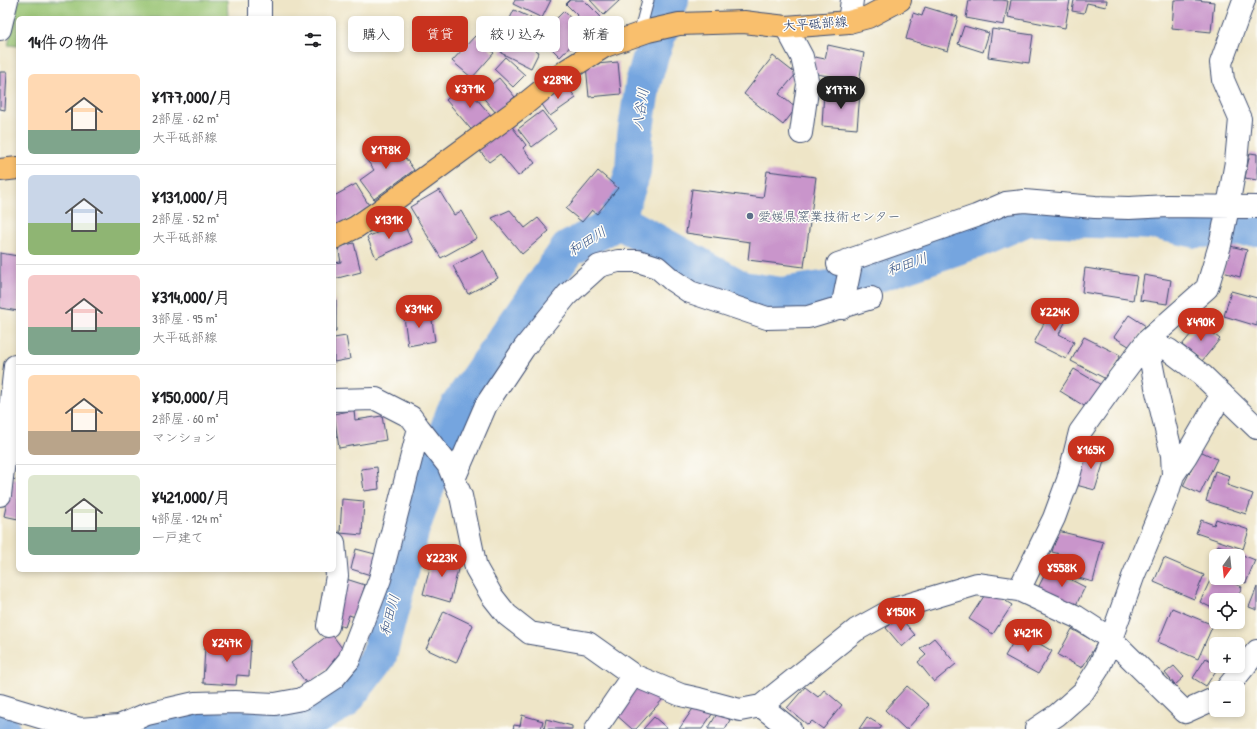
<!DOCTYPE html>
<html lang="ja">
<head>
<meta charset="utf-8">
<style>
	:root { --surface:#fff; --page:#f6f6f6; --text:#202124; --muted:#757577; --line:#e0e0e0; --accent:#c8321e }
	body { margin:0; font-family:"Patrick Hand","Klee One",sans-serif; background:var(--page); color:var(--text); height:100vh; display:flex; flex-direction:column; font-size:15px; white-space:nowrap }
	* { box-sizing:border-box; margin:0 }
	p { font-size:13px; color:var(--muted) }
	.icon { flex:none; width:22px; height:22px; fill:none; stroke:currentColor; stroke-width:2; stroke-linecap:round; stroke-linejoin:round }
	.map { position:relative; flex:1; overflow:hidden }
	.drawer { position:absolute; left:16px; top:16px; width:320px; height:556px; display:flex; flex-direction:column; background:var(--surface); border-radius:6px; box-shadow:0 2px 6px #0003 }
	.drawer>* { flex:none }
	.banner { position:absolute; left:348px; top:16px; width:380px; height:36px; display:flex; gap:8px }
	.needle { width:26px; rotate:195deg }
	.buttons { position:absolute; left:1209px; top:549px; display:grid; gap:8px }
	.buttons a { display:grid; place-items:center; width:36px; height:36px; border-radius:6px; background:var(--surface); box-shadow:0 2px 6px #0003; font-size:20px }
	.price { position:absolute; translate:-50% -34px; padding:0 9px; border-radius:14px; background:var(--accent); color:#fff; font-size:13px; line-height:26px; filter:drop-shadow(0 1px 2px #0008) }
	.price::after { content:''; position:absolute; left:50%; top:24px; width:12px; height:9px; margin-left:-6px; background:inherit; clip-path:polygon(0 0,100% 0,50% 100%) }
	.price.current { background:#222; color:#fff }
	ul { padding:0; list-style:none }
	li { display:flex; align-items:center; gap:12px; height:100px; padding:0 12px }
	li+li { border-top:1px solid var(--line) }
	li span { display:grid; place-items:center; flex:none; width:112px; height:80px; border-radius:6px; color:#555 }
	li>.icon { margin-inline-start:auto }
	span .icon { width:48px; height:48px; fill:#fffc; stroke-width:1 }
	li b { font-size:17px }
	h2 { display:flex; justify-content:space-between; align-items:center; height:48px; padding:0 12px; font-size:17px }
	.chip { padding:0 14px; border-radius:6px; background:var(--surface); box-shadow:0 2px 6px #0003; font-size:14px; line-height:36px }
	.chip.current { background:var(--accent); color:#fff }
	.map>svg:first-child { display:block }
	.green { fill:#97c371; stroke:#597968 }
	.lines { fill:none; stroke-linecap:round; stroke-linejoin:round }
	.river { stroke:#74a5df; stroke-width:36 }
	.building { fill:#c995cb }
	.service-casing { stroke:#3b4a6e; stroke-width:13 }
	.minor-casing { stroke:#3b4a6e; stroke-width:24 }
	.primary-casing { stroke:#3b4a6e; stroke-width:24 }
	.service { stroke:#fff; stroke-width:11 }
	.minor { stroke:#fff; stroke-width:22 }
	.primary { stroke:#f9bf6d; stroke-width:22 }
	.service-dot { fill:#5c6f8a; stroke:#fdfcf7; stroke-width:1.5 }
	.labels { text-anchor:middle; stroke-width:3; stroke-linejoin:round; paint-order:stroke }
	.street-label { font-size:13px; fill:#1b2f5e; stroke:#fdfcf7 }
	.service-label { font-size:13px; fill:#4e5e75; stroke:#fdfcf7; text-anchor:start }
	.water-label { font-size:14px; font-style:italic; fill:#3a588b; stroke:#fdfcf7 }
</style>
</head>
<body>
<div class="map">
<svg width="1257" height="729" viewBox="0 0 1257 729">
	<rect width="100%" height="100%" fill="#fdfcf7"/>
	<filter id="ink" filterUnits="userSpaceOnUse"><feTurbulence type="fractalNoise" baseFrequency=".025" numOctaves="2"/><feDisplacementMap in="SourceGraphic" scale="8" xChannelSelector="R" yChannelSelector="G"/><feConvolveMatrix kernelMatrix="1 2 1 2 8 2 1 2 1" color-interpolation-filters="sRGB"/></filter>
	<filter id="wash" filterUnits="userSpaceOnUse"><feTurbulence type="fractalNoise" baseFrequency=".012" numOctaves="4" result="noise"/><feDisplacementMap in="SourceGraphic" scale="16" xChannelSelector="R" yChannelSelector="G"/><feGaussianBlur stdDeviation="0.9" result="paint"/><feColorMatrix in="noise" values="0 0 0 0 0 0 0 0 0 0 0 0 0 0 0 0 0 1.4 0 .05"/><feComposite in="paint" operator="in"/></filter>
	<g filter="url(#wash)">
		<rect width="100%" height="100%" fill="#eee5c7"/>
		<path class="green" d="M19,0H227L228,17V18H18V46L8,45Z"/>
		<g class="lines">
			<path class="river" d="M619,221L742,289L781,295L843,286L975,241L1028,218L1158,222L1197,230L1257,228
				M619,221L621,208L633,172L635,135L643,83L652,52L671,0
				M0,728L2,729
				M151,729L166,725L193,727L302,724L343,702L379,656L412,528L454,412L568,249L619,221"/>
		</g>
		<g id="blocks">
			<path class="building" d="M515,0H551L542,18L513,4Z
				M570,0H584L600,16L589,27L566,4Z
				M590,0H620L604,15Z
				M969,0H1002L1008,1L1004,25L966,18Z
				M1011,0H1070L1065,28L1008,17Z
				M1074,0H1107L1106,7L1087,3L1084,13L1072,11Z
				M1174,0H1196L1214,2L1211,32L1172,28Z
				M925,7L958,17L948,51L906,39L913,13L922,16Z
				M514,10L538,21L527,43L504,31Z
				M564,11L584,32L560,57L539,36Z
				M964,26L989,33L983,52L958,44Z
				M992,29L1033,35L1029,63L988,57Z
				M475,36L494,53L472,78L452,61Z
				M508,37L539,52L531,68L501,53Z
				M828,45L864,53L859,82L812,73L815,57L825,59Z
				M773,56L796,74L779,94L796,108L783,125L744,94Z
				M505,57L525,75L513,87L494,69Z
				M618,62L621,94L589,97L586,65Z
				M0,72H7L5,110L0,109Z
				M499,78L515,97L496,113L480,94Z
				M464,84L493,118L475,134L446,100Z
				M566,85L576,98L550,116L541,103Z
				M824,91L860,93L857,129L822,126Z
				M542,111L556,129L532,147L518,129Z
				M510,124L526,145L523,148L535,163L518,176L500,154L489,162L478,149Z
				M392,140L414,170L374,199L360,180L374,170L366,159Z
				M1250,153L1257,154V180L1245,178Z
				M598,171L618,188L597,214L592,210L582,222L566,209Z
				M767,171L816,177L804,267L748,260L750,242L686,233L692,189L763,198Z
				M356,184L370,207L335,227L334,225V196Z
				M439,190L454,215L461,211L477,238L441,258L410,207Z
				M510,210L525,228L538,218L549,231L522,254L492,218Z
				M403,222L412,242L376,258L367,237Z
				M354,243L361,272L334,279V263L341,262L338,247Z
				M1230,246L1247,250L1240,277L1223,272Z
				M483,250L498,278L468,294L453,266Z
				M0,253L18,256V311L0,308Z
				M1085,268L1137,276L1133,300L1082,292Z
				M1144,275L1171,280L1167,304L1140,300Z
				M1231,291L1257,298V326L1224,316Z
				M334,300H336V332H334Z
				M1054,303L1071,311L1059,334L1074,342L1066,359L1034,343Z
				M431,313L435,341L408,346L404,317Z
				M1129,315L1146,326L1132,348L1114,337Z
				M1200,323L1220,339L1202,361L1182,345Z
				M346,336L350,359L334,362V338Z
				M1084,337L1120,355L1108,380L1071,361Z
				M1074,369L1103,386L1089,409L1060,391Z
				M354,410L355,420L382,416L386,440L339,448L334,414Z
				M1087,450L1106,455L1095,490L1076,485Z
				M1200,451L1217,459L1200,494L1183,486Z
				M377,467L379,489L364,491L361,469Z
				M1215,471L1230,476L1227,485L1253,494L1246,514L1206,501Z
				M12,479L18,480V519L4,516Z
				M342,499L364,501L362,535L340,533Z
				M1216,519L1249,530L1243,549L1196,533L1201,520L1214,525Z
				M1058,531L1103,542L1093,582L1071,576L1075,558L1052,552Z
				M1218,545L1255,560L1246,583L1233,578H1238V556H1216V571L1209,568Z
				M356,549L379,555L374,576L351,569Z
				M434,553L460,561L450,602L423,594Z
				M1164,558L1204,575L1194,599L1154,582Z
				M1048,568L1085,587L1075,607L1038,588Z
				M1213,574L1216,576V578H1221L1242,587L1236,600H1216V610L1200,602Z
				M346,579L365,585L355,617L349,615L345,627L333,624Z
				M1257,587V610L1249,607Z
				M988,590L1012,605L993,634L969,619Z
				M1172,608L1213,625L1198,659L1158,642Z
				M444,611L473,625L456,663L426,649Z
				M900,617L915,635L902,647L886,628Z
				M1072,629L1097,643L1082,668L1058,655Z
				M1019,632L1052,651L1038,674L1005,656Z
				M331,633L347,655L307,684L291,663Z
				M231,638L251,640L249,676L237,675L236,685L203,683L205,647L230,649Z
				M934,638L956,664L934,682L918,662L926,655L920,649Z
				M1206,658L1216,664V666H1219L1206,686L1193,678Z
				M1174,666L1184,677L1175,685L1165,673Z
				M641,683L664,698L636,729H632L614,713Z
				M907,686L929,705L907,729H905L885,710Z
				M805,687L818,697L824,690L842,705L823,729L812,721L808,725L787,708Z
				M699,700L715,710L702,729H679Z
				M718,712L730,720L725,729H708Z
				M522,715L543,721L541,729H513L514,725L520,726Z
				M654,717L668,729H643Z
				M867,717L882,726L880,729H859Z
				M546,719L572,726V729H544Z"/>
		</g>
	</g>
	<g filter="url(#ink)">
		<use href="#blocks" fill-opacity="0" stroke="#3b4a6e" stroke-width="1"/>
		<g class="lines">
			<g class="service-casing">
				<path id="service" d="M639,34L648,0"/>
			</g>
			<g class="minor-casing">
				<path id="minor" d="M260,0V18
					M849,22L852,0
					M786,27L802,57L808,84L801,133
					M0,29L7,0
					M838,264L976,216L1006,203L1024,201L1095,207L1129,208L1168,206L1257,207
					M842,308L852,259
					M1147,341L1169,350L1202,375L1257,428
					M334,400L376,399L411,417L419,428L448,465L461,496L476,568L492,596L507,615L530,633L588,643L633,675L681,695L699,699L740,710L761,706L856,630L894,609L977,584L1019,590L1077,617L1111,639L1185,712L1216,698
					M1173,475L1186,456L1222,394
					M454,479L486,405L524,348L567,295L599,266L618,261H638L657,267L672,280L690,292L767,318L808,317L871,298
					M0,495L15,366
					M1019,590L1054,518L1068,480L1080,432L1110,390L1147,341L1207,288L1220,245L1226,217L1236,162L1240,119L1223,80L1221,63L1244,0
					M328,626L337,576L334,543
					M1227,688L1257,651
					M0,705L80,729L119,726L147,714L195,703L235,702L275,704L302,699L334,678L349,660L380,579L419,428
					M761,706L790,729
					M596,729L633,675
					M1036,729L1057,715L1083,692L1098,669L1111,639L1133,577L1167,495L1173,475L1172,455L1157,392L1147,341"/>
			</g>
			<g class="primary-casing">
				<path id="primary" d="M0,170L18,168
					M334,238L356,227L378,212L525,104L567,70L605,46L648,31L679,24L744,22L786,27L849,22L868,17L900,0"/>
			</g>
			<use href="#service" class="service"/>
			<use href="#minor" class="minor"/>
			<use href="#primary" class="primary"/>
		</g>
	</g>
	<circle class="service-dot" cx="750" cy="216" r="4"/>
	<g class="labels">
		<g class="street-label">
			<text transform="translate(815 23) rotate(-4)" y="5">大平砥部線</text>
		</g>
		<g class="service-label">
			<text x="758" y="221">愛媛県窯業技術センター</text>
		</g>
		<g class="water-label">
			<text transform="translate(640 109) rotate(-81)" y="5">八谷川</text>
			<text transform="translate(587 241) rotate(-32)" y="5">和田川</text>
			<text transform="translate(907 264) rotate(-19)" y="5">和田川</text>
			<text transform="translate(389 615) rotate(-75)" y="5">和田川</text>
		</g>
	</g>
</svg>
<div class="buttons">
<a><svg class="needle" viewBox="-14 -14 28 28"><path d="M0-13l5 13h-10z" fill="#e53935"/><path d="M0 13l5-13h-10z" fill="#757577"/></svg></a>
<a><svg class="icon" aria-label="locate" viewBox="0 0 24 24"><circle cx="12" cy="12" r="6"/><path d="M12 2v4M12 18v4M2 12h4M18 12h4"/></svg></a>
<a>+</a>
<a>−</a>
</div>
<b class="price" style="left:558px;top:100px">¥289K</b>
<b class="price" style="left:470px;top:109px">¥371K</b>
<b class="price current" style="left:841px;top:110px">¥177K</b>
<b class="price" style="left:386px;top:170px">¥178K</b>
<b class="price" style="left:389px;top:240px">¥131K</b>
<b class="price" style="left:419px;top:329px">¥314K</b>
<b class="price" style="left:1055px;top:332px">¥224K</b>
<b class="price" style="left:1201px;top:342px">¥490K</b>
<b class="price" style="left:1091px;top:470px">¥165K</b>
<b class="price" style="left:442px;top:578px">¥223K</b>
<b class="price" style="left:1062px;top:588px">¥558K</b>
<b class="price" style="left:901px;top:632px">¥150K</b>
<b class="price" style="left:1028px;top:653px">¥421K</b>
<b class="price" style="left:227px;top:663px">¥247K</b>
<div class="banner">
<a class="chip">購入</a>
<a class="chip current">賃貸</a>
<a class="chip">絞り込み</a>
<a class="chip">新着</a>
</div>
<section class="drawer">
<h2>14件の物件<svg class="icon" aria-label="filters" viewBox="0 0 24 24"><path d="M4 7h16M4 17h16"/><circle cx="9" cy="7" r="2"/><circle cx="15" cy="17" r="2"/></svg></h2>
<ul>
<li><span style="background:linear-gradient(#ffd9b3 70%,#7fa58c 0)"><svg class="icon" aria-label="home" viewBox="0 0 24 24"><path d="M3 11l9-7 9 7M6 9v11h12V9"/></svg></span><div><b>¥177,000/月</b><p>2部屋 · 62 m²</p><p>大平砥部線</p></div></li>
<li><span style="background:linear-gradient(#c9d6e8 60%,#8fb573 0)"><svg class="icon" aria-label="home" viewBox="0 0 24 24"><path d="M3 11l9-7 9 7M6 9v11h12V9"/></svg></span><div><b>¥131,000/月</b><p>2部屋 · 52 m²</p><p>大平砥部線</p></div></li>
<li><span style="background:linear-gradient(#f6c9c9 65%,#7fa58c 0)"><svg class="icon" aria-label="home" viewBox="0 0 24 24"><path d="M3 11l9-7 9 7M6 9v11h12V9"/></svg></span><div><b>¥314,000/月</b><p>3部屋 · 95 m²</p><p>大平砥部線</p></div></li>
<li><span style="background:linear-gradient(#ffd9b3 70%,#b9a48a 0)"><svg class="icon" aria-label="home" viewBox="0 0 24 24"><path d="M3 11l9-7 9 7M6 9v11h12V9"/></svg></span><div><b>¥150,000/月</b><p>2部屋 · 60 m²</p><p>マンション</p></div></li>
<li><span style="background:linear-gradient(#dfe7d0 65%,#7fa58c 0)"><svg class="icon" aria-label="home" viewBox="0 0 24 24"><path d="M3 11l9-7 9 7M6 9v11h12V9"/></svg></span><div><b>¥421,000/月</b><p>4部屋 · 124 m²</p><p>一戸建て</p></div></li>
</ul>
</section>
</div>
</body>
</html>
